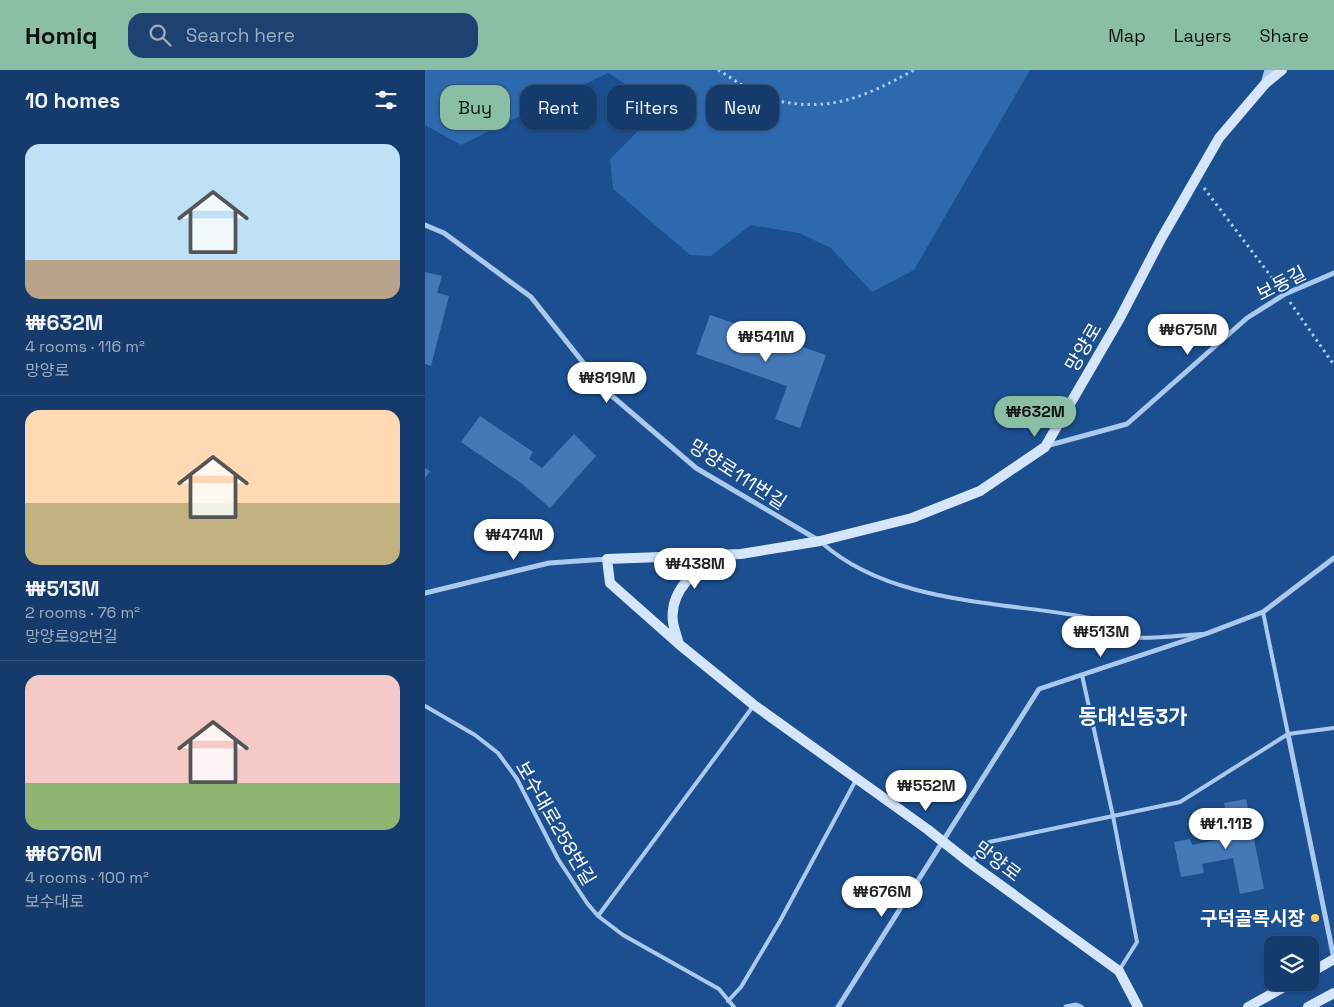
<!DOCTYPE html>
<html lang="en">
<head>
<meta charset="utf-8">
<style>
	:root { --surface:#143b6b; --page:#1d4271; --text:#f1f3f6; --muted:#9dadc1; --line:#33557e; --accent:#8abfa5 }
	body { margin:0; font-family:"Space Grotesk","Noto Sans KR",sans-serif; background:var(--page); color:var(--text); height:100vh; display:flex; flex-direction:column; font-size:19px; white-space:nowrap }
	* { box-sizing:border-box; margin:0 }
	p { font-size:16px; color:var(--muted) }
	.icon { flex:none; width:28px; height:28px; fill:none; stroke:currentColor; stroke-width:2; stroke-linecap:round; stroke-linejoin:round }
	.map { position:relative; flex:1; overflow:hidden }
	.panel { display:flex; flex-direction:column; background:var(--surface); width:425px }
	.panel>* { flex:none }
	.hud { position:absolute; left:15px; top:15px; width:475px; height:45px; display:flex; gap:10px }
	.tools { position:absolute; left:839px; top:866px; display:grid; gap:10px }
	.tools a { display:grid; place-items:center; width:55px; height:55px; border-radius:10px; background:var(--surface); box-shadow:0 1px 4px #0004,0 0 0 1px var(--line); font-size:25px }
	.price { position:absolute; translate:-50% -42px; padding:0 11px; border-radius:18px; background:#fff; color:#222; font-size:16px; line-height:32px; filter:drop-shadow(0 1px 2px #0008) }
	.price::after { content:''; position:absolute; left:50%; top:30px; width:15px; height:11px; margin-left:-8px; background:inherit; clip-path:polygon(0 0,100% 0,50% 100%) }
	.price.current { background:var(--accent); color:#111 }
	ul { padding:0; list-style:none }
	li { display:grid; align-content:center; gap:10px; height:265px; padding:0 25px }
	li+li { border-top:1px solid var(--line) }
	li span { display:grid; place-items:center; height:155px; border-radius:15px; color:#555 }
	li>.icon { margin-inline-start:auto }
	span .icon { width:90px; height:90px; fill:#fffc; stroke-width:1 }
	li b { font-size:21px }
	h2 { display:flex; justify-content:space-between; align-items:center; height:60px; padding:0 25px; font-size:21px }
	.tag { padding:0 18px; border-radius:15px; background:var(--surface); box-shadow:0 1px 4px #0004,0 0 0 1px var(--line); font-size:18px; line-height:45px }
	.tag.current { background:var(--accent); color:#111 }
	header { display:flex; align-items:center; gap:30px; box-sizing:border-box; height:70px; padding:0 25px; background:var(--accent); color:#111 }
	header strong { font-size:24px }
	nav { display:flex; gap:28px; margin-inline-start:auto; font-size:18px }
	.search { width:350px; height:45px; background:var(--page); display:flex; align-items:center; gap:12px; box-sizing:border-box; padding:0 18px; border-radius:15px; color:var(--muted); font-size:19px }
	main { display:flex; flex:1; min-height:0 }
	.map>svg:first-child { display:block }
	.green { fill:#2e69ad }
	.building { fill:#4478b7 }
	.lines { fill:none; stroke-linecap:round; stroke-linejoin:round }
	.path { stroke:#a9c9ee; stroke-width:3; stroke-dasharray:2.5 4; stroke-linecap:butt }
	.service { stroke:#a9c9ee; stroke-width:4 }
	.minor { stroke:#a9c9ee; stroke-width:5 }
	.tertiary { stroke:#a9c9ee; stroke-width:9 }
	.secondary { stroke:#d6e6fa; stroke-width:10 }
	.poi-dot { fill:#ffd166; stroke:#1b4f8f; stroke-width:2 }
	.labels { text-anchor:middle; stroke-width:4; stroke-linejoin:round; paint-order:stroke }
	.street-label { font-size:19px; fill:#fff; stroke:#1b4f8f }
	.poi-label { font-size:19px; font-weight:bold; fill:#fff; stroke:#1b4f8f; text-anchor:end }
	.quarter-label { font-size:21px; font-weight:bold; fill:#fff; stroke:#1b4f8f }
</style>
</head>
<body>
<header>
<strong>Homiq</strong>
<div class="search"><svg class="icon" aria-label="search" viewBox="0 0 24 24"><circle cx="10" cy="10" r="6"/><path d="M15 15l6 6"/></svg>Search here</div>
<nav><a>Map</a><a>Layers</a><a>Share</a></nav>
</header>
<main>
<section class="panel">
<h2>10 homes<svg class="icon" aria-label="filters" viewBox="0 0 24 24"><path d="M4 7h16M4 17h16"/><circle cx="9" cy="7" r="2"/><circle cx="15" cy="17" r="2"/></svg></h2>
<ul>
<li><span style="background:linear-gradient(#bfe0f5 75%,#b9a48a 0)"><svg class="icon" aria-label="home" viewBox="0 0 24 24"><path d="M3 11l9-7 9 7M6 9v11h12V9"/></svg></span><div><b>₩632M</b><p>4 rooms · 116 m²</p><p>망양로</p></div></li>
<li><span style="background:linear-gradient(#ffd9b3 60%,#c2b280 0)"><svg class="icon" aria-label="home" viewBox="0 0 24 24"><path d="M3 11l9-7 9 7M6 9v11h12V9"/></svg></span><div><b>₩513M</b><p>2 rooms · 76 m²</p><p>망양로92번길</p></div></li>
<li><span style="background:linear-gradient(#f6c9c9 70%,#8fb573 0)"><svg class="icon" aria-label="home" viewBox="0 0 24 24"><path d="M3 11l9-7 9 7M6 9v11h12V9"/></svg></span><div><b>₩676M</b><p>4 rooms · 100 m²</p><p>보수대로</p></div></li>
</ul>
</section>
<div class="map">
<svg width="909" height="937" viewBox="0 0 909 937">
	<rect width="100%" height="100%" fill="#1b4f8f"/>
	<path class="green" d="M0,0H605L489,200L447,222L406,178L374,163L326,155L286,186L265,185L188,119L185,89L236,38L183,3L36,75L0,55Z"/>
	<path class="building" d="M0,202L17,206L12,223L24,226L6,296L0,294Z
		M285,245L401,285L375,358L350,349L362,316L271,284Z
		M55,346L108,382L104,389L117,398L149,364L171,386L125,438L96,413L36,372Z
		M0,398L5,401L0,408Z
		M821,729L839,819L815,824L808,788L777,794L779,803L756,807L749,772L765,769L767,775L806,767L799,733Z"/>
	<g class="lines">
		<path class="path" d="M293,0C309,9 326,23 343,28C401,45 440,27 489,0
			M779,118L854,217
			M865,232L909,295"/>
		<path class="service" d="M397,473C468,536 583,531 671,549C683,552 692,565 704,567C718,570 760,565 776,564
			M838,542L863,664
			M657,605L688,746L712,872L695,899
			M0,636L50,665L73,683L92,709L133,789L162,833L173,846L198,865L294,919L309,937
			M545,793L564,772L755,732L863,664L909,658
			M173,846L329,635
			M303,931L316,917L355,851L431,710"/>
		<path class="minor" d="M0,155L19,163L106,227L180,320L271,398L393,470
			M621,376L702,354L822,248L860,224L909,203
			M0,523L124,493L182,489
			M863,664L909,889
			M413,937L614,619L783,563L838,542L909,488
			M641,937L651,935L656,937"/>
		<path class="tertiary" d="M840,14L844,0"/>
		<path class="secondary" d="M254,574C252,567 249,559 248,552C244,521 272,494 300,488
			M885,903L909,889
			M713,937L694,901L545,793L502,759L329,635L255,575L185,513L182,489L316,484L395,471L487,448L555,421L620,377L695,248L736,169L794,68L840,14L857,0
			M823,937L868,912
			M883,937L909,923"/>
	</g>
	<circle class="poi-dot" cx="890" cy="848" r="5"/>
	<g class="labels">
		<g class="street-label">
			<text transform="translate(856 213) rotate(-27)" y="7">보동길</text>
			<text transform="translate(658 277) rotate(-60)" y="7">망양로</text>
			<text transform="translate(313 404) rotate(33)" y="7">망양로111번길</text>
			<text transform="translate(131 753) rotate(60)" y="7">보수대로258번길</text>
			<text transform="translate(573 791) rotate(37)" y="7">망양로</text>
		</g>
		<g class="poi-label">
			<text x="880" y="855">구덕골목시장</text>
		</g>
		<g class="quarter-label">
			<text x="708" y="654">동대신동3가</text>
		</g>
	</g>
</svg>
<div class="tools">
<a><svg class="icon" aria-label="layers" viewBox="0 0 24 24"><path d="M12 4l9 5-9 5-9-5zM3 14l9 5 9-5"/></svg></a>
</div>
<b class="price" style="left:763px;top:286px">₩675M</b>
<b class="price" style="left:341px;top:293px">₩541M</b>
<b class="price" style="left:182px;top:334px">₩819M</b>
<b class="price current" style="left:610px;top:368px">₩632M</b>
<b class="price" style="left:89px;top:491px">₩474M</b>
<b class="price" style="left:270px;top:520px">₩438M</b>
<b class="price" style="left:676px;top:588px">₩513M</b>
<b class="price" style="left:501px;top:742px">₩552M</b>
<b class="price" style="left:801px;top:780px">₩1.11B</b>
<b class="price" style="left:457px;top:848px">₩676M</b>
<div class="hud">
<a class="tag current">Buy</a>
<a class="tag">Rent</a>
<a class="tag">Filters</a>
<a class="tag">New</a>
</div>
</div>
</main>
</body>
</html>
